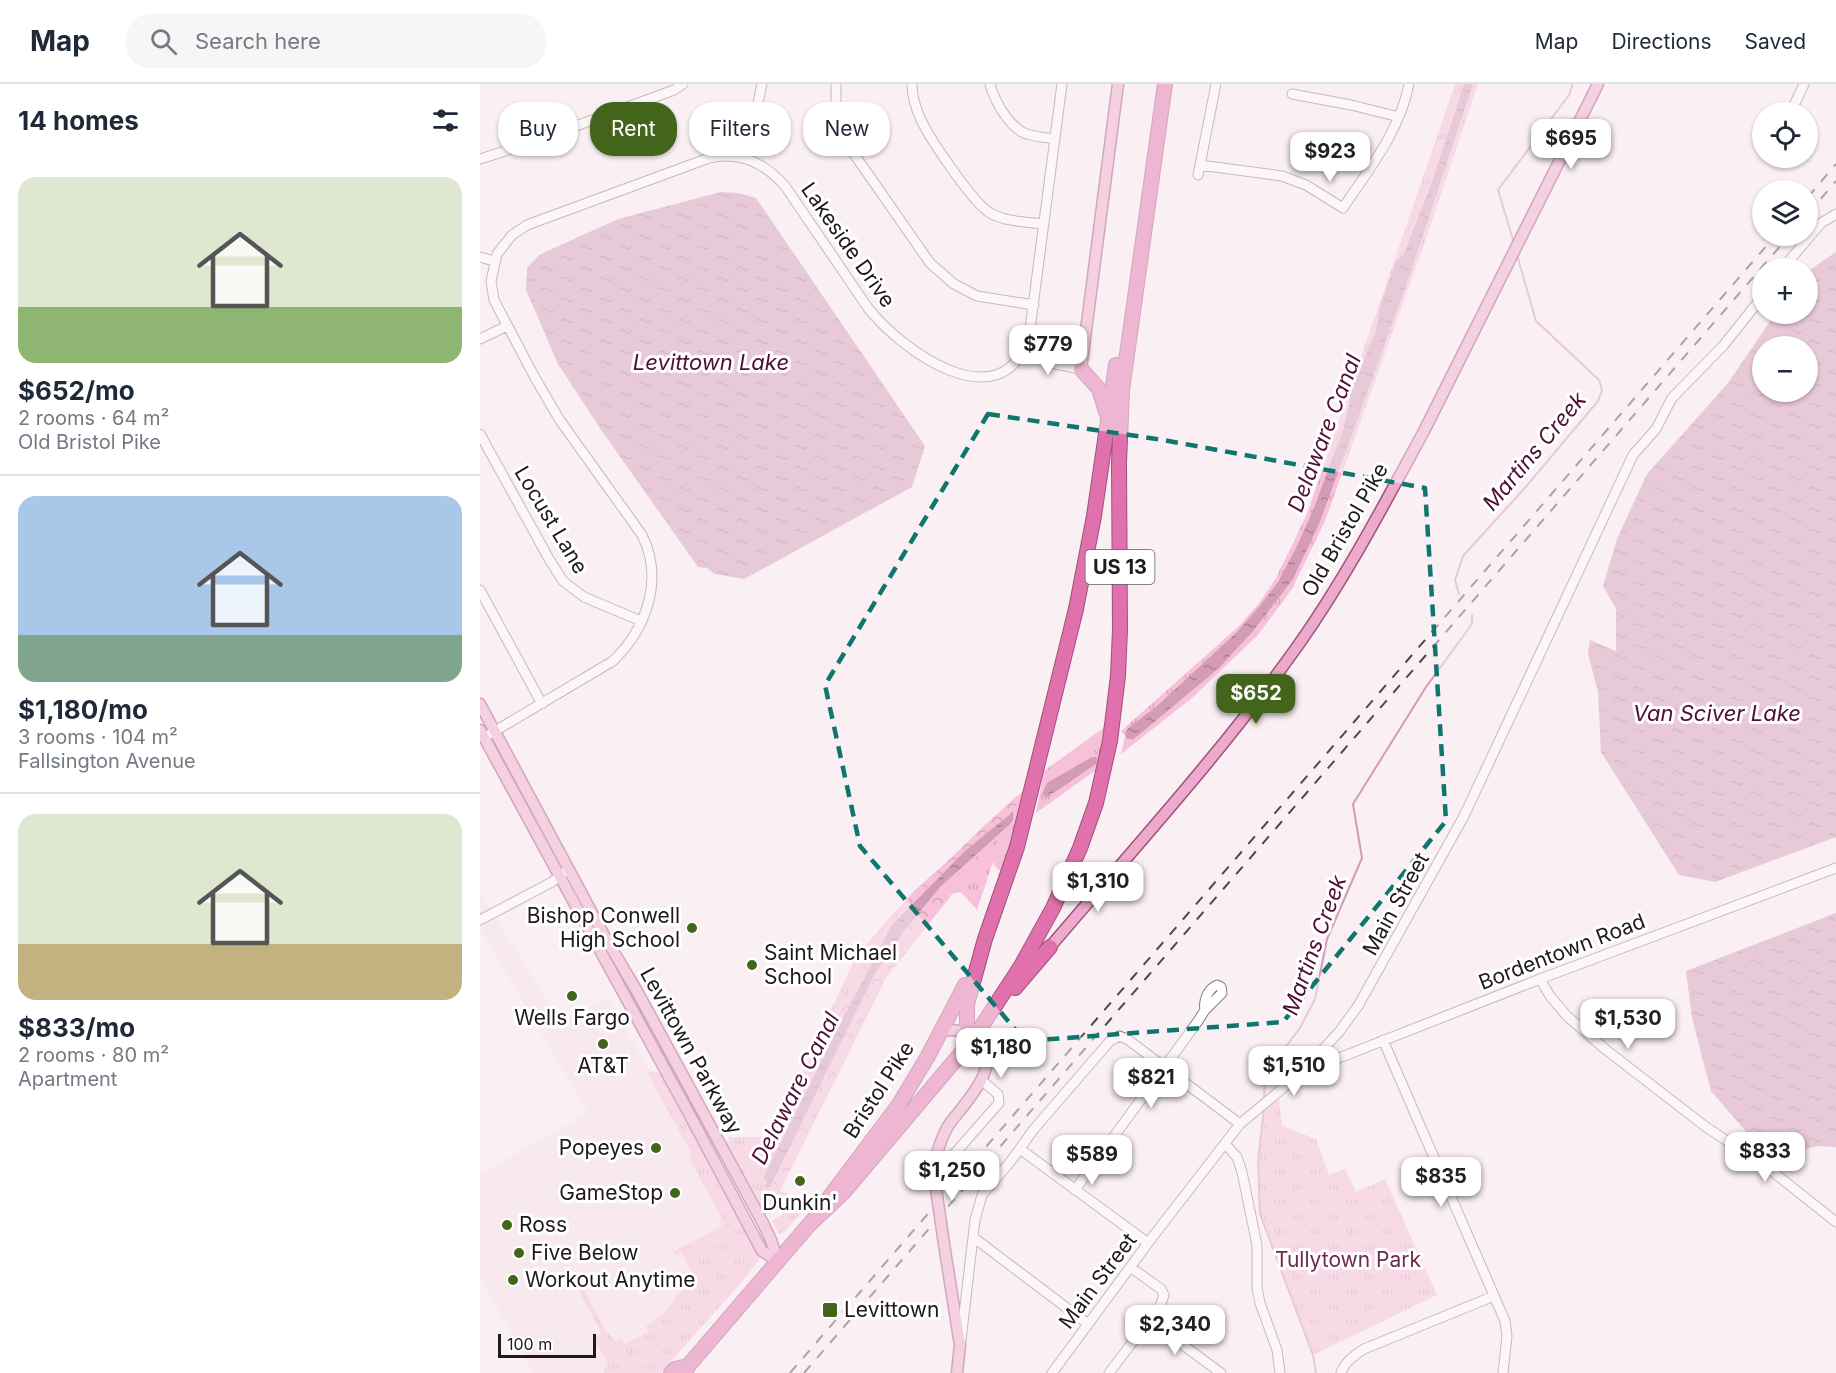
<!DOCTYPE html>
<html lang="en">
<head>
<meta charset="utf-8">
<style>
	:root { --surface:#fff; --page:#f6f6f7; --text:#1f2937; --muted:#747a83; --line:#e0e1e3; --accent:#42641b }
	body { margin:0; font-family:Inter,sans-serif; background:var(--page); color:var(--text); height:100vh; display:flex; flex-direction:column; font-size:22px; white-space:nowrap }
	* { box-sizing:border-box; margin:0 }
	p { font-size:20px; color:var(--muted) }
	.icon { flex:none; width:33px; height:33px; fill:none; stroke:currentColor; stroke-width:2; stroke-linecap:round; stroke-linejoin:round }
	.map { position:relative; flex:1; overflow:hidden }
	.sheet { display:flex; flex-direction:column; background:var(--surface); width:480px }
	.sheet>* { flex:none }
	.top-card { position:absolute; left:18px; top:18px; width:570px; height:54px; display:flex; gap:12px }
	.buttons { position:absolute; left:1272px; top:18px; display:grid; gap:12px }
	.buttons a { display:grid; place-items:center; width:66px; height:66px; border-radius:50%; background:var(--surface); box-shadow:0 2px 4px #0004; font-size:30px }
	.scale { position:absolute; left:18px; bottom:15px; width:98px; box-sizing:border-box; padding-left:6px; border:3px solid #1e1a1c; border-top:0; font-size:16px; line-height:21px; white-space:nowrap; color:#1e1a1c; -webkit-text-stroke:4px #fff; paint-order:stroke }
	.price { position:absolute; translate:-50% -51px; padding:0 14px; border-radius:12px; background:#fff; color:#222; font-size:20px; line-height:39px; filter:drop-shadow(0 2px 3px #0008) }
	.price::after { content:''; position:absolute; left:50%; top:36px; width:18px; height:14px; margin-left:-9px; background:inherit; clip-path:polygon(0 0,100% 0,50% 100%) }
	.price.active { background:var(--accent); color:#fff }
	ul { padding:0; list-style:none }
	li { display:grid; align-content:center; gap:12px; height:318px; padding:0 18px }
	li+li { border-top:2px solid var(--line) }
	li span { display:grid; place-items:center; height:186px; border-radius:18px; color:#555 }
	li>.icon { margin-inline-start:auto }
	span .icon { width:108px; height:108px; fill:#fffc; stroke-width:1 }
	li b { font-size:26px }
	h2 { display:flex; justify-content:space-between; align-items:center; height:72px; padding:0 18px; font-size:26px }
	.pill { padding:0 21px; border-radius:24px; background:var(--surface); box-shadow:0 2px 4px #0004; font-size:21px; line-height:54px }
	.pill.active { background:var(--accent); color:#fff }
	header { display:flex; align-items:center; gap:36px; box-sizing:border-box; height:84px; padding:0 30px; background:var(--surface); border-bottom:2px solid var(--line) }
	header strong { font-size:28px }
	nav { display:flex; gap:33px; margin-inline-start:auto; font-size:21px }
	.search { width:420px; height:54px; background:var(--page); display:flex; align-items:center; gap:15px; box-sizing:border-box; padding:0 21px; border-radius:24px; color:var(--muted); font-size:22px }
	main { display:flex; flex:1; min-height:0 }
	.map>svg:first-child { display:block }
	.built { fill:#f5e2ea }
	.grass { fill:url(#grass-tufts) }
	.forest { fill:url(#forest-crowns) }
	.water { fill:url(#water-ripples); fill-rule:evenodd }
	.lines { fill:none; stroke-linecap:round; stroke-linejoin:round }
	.stream { stroke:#d39cb6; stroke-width:2 }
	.minor-casing { stroke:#857b80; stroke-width:11 }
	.major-casing { stroke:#9d537a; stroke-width:13 }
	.highway-casing { stroke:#9d537a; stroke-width:16 }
	.minor { stroke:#fff; stroke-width:9 }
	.major { stroke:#edaacd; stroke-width:10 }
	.highway { stroke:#e171ac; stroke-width:14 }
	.rail { stroke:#4d484a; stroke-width:2; stroke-dasharray:10 10; stroke-linecap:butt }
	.major-bridge-casing { stroke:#9d537a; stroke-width:13; stroke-linecap:butt }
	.major-bridge { stroke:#edaacd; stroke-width:10 }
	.marked { fill:none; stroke:#0f766e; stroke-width:4.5; stroke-dasharray:12 8; stroke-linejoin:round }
	.poi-dot { fill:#42641b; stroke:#fff; stroke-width:2 }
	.labels { text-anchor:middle; stroke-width:6; stroke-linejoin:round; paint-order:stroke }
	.shield { fill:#fff; stroke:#625f60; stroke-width:1.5 }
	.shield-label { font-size:20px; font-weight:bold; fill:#1e1a1c }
	.street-label { font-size:21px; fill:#1e1a1c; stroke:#fff }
	.poi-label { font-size:21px; fill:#1e1a1c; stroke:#fff; text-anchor:start }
	.park-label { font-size:21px; fill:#6c2a4e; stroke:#fff }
	.water-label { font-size:22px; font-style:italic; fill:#4f0e34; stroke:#fff }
</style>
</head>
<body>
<header>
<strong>Map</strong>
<div class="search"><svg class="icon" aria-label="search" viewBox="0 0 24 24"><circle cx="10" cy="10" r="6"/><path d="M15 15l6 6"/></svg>Search here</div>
<nav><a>Map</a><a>Directions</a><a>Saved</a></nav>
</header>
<main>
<section class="sheet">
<h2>14 homes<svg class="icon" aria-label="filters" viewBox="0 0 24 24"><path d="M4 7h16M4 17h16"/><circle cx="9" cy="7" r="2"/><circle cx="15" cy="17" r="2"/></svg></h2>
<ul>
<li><span style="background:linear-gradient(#dfe7d0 70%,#8fb573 0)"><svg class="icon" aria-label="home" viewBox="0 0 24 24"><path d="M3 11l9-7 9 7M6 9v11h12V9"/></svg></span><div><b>$652/mo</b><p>2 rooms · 64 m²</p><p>Old Bristol Pike</p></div></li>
<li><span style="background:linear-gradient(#a9c7e8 75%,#7fa58c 0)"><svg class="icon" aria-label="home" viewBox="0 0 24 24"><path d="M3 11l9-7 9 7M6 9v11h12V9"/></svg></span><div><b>$1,180/mo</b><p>3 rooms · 104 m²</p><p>Fallsington Avenue</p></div></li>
<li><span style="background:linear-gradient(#dfe7d0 70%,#c2b280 0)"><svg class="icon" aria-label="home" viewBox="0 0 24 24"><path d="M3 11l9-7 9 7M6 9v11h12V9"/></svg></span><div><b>$833/mo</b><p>2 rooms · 80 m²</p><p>Apartment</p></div></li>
</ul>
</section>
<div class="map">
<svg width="1356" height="1289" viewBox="0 0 1356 1289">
	<defs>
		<pattern id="grass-tufts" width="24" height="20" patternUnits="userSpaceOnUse" patternTransform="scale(1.5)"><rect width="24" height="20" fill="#f7c1da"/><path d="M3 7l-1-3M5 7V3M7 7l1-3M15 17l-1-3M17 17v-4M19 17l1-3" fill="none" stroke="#d3a5ba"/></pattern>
		<pattern id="forest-crowns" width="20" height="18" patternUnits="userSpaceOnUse" patternTransform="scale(1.5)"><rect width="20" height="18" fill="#f7c1da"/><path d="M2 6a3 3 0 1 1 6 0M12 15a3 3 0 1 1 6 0" fill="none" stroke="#d3a5ba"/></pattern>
		<pattern id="water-ripples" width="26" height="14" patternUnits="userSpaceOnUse" patternTransform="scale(1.5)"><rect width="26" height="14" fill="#d39cb6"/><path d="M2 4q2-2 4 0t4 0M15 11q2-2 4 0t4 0" fill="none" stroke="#ab7e93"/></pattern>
	</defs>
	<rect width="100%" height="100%" fill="#faeff3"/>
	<path class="built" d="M0,809L82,940L127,914L280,1173L268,1190L181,1289H53L0,1192V1090L108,1029L0,845Z"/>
	<path class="grass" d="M975,0H998L946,155L845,437L812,505L778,551L712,614L641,670L645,652L641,647L759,542L780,518L796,494L827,430Z
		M626,642L616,686L556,729L564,687Z
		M544,706L524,787L517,785L513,778L497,826L481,808L474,809L470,812L418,874L388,923L297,1106L307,1109L308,1114L289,1128H283L241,1054L250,1058L248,1053H293L376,872L435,806L516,734L535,723Z
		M172,987L182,990L280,1175L260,1200L180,1289H124V1286L128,1281L115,1256L121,1248L95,1200L97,1191L105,1195L101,1200L125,1245L136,1258L141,1255L145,1260L168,1248L166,1242C186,1231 196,1215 207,1195L205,1190L211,1187L201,1168L195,1171L191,1163L195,1167L242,1142L240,1137L242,1134L212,1080L210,1067L167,989Z
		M799,1015L802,1042L836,1055L849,1091L865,1085L876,1108L905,1095L957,1211L833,1271L780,1130L778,1077L784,1027Z
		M326,1114L327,1123L303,1149L299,1150L292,1137Z"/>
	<path class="forest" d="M544,706L533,728L486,766L412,841L361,938L283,1094L278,1093L403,840L506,740Z
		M533,736V742L491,778L463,805L470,813L406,894L300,1107L290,1103L396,887L424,847L460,803Z"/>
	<path class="water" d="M984,0H993L929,193L874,345L839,440L813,495L774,546L739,584L660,650L653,655H647L645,649L649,643L676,623L756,549L778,524L798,498L816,464L832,429L864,343L869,322L870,307L896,247L900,223L916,177L923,172L951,101Z
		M241,108L258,109L276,114L445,362L432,403L264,495L235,490L227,484L218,483L122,347L78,280L46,206L47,184L59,171L138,135Z
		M1356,168V753L1235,798L1199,791L1121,668L1118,608L1108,570L1110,556L1136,567V525L1123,502L1137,455L1167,390L1248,299L1295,230H1328V187ZM1328,262V308H1282V262Z
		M612,673H617L616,680L566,714L562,710L567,699Z
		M533,728V736L529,741L460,803L424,847L396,887L290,1103L286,1104L284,1101L288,1099L283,1094L361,938L412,841L486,766Z
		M1356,829V1063L1338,1062L1298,1071L1269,1051L1231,1007L1212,934L1206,887Z"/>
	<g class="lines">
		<path class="stream" d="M1034,159L1018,106L1089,11L1093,0
			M979,510L975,496L983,472L1044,405L1118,317L1122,306L1119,296L1056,237L1037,171
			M784,1017L785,990L820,944L835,915L847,855L882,774L873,720L946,603L992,540V531
			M784,1025L778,1077L780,1130L833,1271L836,1289"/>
		<g class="minor-casing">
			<path id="minor" d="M356,0V27L365,57L450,179L474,200L497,212L554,221
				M432,0C432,13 436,25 441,36C450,55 493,119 510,129C526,138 547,138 564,140
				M510,0C514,16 527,39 542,48C551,53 564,53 575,55
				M812,10L871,21L919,33
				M1311,28L1324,0
				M0,75L47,60L194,6L203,0
				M266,75L282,0
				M720,81L802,92L826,101L863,124C889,85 920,47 929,0
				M718,91L736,0
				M0,173L14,177
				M1303,184L1341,139L1356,130
				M0,255L27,242
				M545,265L575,280L601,285
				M0,350L69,475L83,497L104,513L161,537
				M0,506L62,620
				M10,650L133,577C167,544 184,495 162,451L79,335L54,292L14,216L11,197L17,170L32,151L47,141L229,74C259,67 285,79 305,102L388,224C421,266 521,339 549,253L582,0
				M0,836L72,798L84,789
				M1060,895L1070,912L1087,932L1125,965L1226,1043L1288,1084L1356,1138
				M903,956L1025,1237L1027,1252L1023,1289
				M826,987L1060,895L1356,784
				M745,1060L757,1073L762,1088L777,1161V1204L780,1219L797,1266L800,1289
				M540,1065L668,1159
				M438,1096L476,1068L519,1019L518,1010L501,996
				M595,1106L718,937L725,926C723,916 728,905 737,901L741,903L742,909L725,926
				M493,1153L608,1240
				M671,1234L680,1244L741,1289
				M481,1256L495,1136L502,1111L531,1077L554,1045L630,957L639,952L647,955L760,1040
				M572,1289L674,1151L760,1040L821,989L859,948L878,922L984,732L1153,371L1176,345L1192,314L1243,262L1282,213
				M629,1289L680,1222L684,1211L681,1205L650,1183
				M861,1289C865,1277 874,1272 884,1265L1014,1212"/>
		</g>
		<g class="major-casing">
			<path id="major" d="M601,285L638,0
				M0,620L125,853L158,909L283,1139L291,1156L298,1177
				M0,646L207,1026L282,1167L298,1177
				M570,863C655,763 744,666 819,560C866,493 905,419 944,347L1118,0
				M455,1077C458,1064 462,1053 468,1042C483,1020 526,981 497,956C486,947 476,945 462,947
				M464,1160L480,1261L477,1289"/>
		</g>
		<g class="highway-casing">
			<path id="highway" d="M601,285L619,305L626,328
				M535,904L570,863
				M494,954L487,941V920L505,855L537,763L596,525L614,432L636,281
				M479,974C488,966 499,969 507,976
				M345,1119L418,1022L448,972L485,901
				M330,1140L362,1110L494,954L541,882L573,824L600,764L616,719L630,657L638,592L640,545L639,379L642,306L685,0
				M191,1289L195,1285L208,1282
				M205,1289L208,1282L334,1135"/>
		</g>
		<use href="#minor" class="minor"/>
		<use href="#major" class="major"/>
		<use href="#highway" class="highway"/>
		<path class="rail" d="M1328,113L1356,80
			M1328,130L1356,97
			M310,1289L1295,152
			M324,1289L1309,152"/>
		<g class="major-bridge-casing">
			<path id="major-bridge" d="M455,1077V1098L464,1160"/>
		</g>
		<use href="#major-bridge" class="major-bridge"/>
	</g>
	<path d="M0 0H1356V1289H0ZM508,330L683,356L945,404L966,737L803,938L545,957L380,762L345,601Z" fill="#faeff3" fill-opacity=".55" fill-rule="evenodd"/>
	<path class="marked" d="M508,330L683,356L945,404L966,737L803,938L545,957L380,762L345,601Z"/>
	<g class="poi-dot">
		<circle cx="212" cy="844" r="6"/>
		<circle cx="272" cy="881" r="6"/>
		<circle cx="92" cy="912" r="6"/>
		<circle cx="123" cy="960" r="6"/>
		<circle cx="176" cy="1064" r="6"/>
		<circle cx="320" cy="1097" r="6"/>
		<circle cx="195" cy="1109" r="6"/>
		<circle cx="27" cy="1141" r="6"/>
		<circle cx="39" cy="1169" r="6"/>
		<circle cx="33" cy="1196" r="6"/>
		<rect x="342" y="1218" width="16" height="16" rx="3"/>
	</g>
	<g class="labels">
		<rect class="shield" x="605.5" y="466" width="69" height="34" rx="4.5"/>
		<g class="shield-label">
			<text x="640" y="490">US 13</text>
		</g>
		<g class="street-label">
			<text transform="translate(368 161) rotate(55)" y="7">Lakeside Drive</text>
			<text transform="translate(71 436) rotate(59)" y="7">Locust Lane</text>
			<text transform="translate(865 446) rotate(-60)" y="7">Old Bristol Pike</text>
			<text transform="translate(916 820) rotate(-61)" y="7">Main Street</text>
			<text transform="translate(1082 868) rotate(-21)" y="7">Bordentown Road</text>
			<text transform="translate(211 967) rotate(61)" y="7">Levittown Parkway</text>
			<text transform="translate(399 1006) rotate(-57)" y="7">Bristol Pike</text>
			<text transform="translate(618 1197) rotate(-53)" y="7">Main Street</text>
		</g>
		<g class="poi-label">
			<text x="200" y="839" text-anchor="end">Bishop Conwell<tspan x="200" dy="24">High School</tspan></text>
			<text x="284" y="876">Saint Michael<tspan x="284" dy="24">School</tspan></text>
			<text x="92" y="941" text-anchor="middle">Wells Fargo</text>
			<text x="123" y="989" text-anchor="middle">AT&amp;T</text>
			<text x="164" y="1071" text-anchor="end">Popeyes</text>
			<text x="183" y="1116" text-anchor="end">GameStop</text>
			<text x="320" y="1126" text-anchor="middle">Dunkin'</text>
			<text x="39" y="1148">Ross</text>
			<text x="51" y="1176">Five Below</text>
			<text x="45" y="1203">Workout Anytime</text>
			<text x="364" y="1233">Levittown</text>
		</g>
		<g class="park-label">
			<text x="868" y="1183">Tullytown Park</text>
		</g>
		<g class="water-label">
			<text x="231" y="286">Levittown Lake</text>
			<text transform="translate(844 349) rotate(-69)" y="8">Delaware Canal</text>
			<text transform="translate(1054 367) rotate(-50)" y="8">Martins Creek</text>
			<text x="1237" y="637">Van Sciver Lake</text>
			<text transform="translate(834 861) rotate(-70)" y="8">Martins Creek</text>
			<text transform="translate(315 1004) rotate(-63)" y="8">Delaware Canal</text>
		</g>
	</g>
</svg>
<div class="buttons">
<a><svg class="icon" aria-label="locate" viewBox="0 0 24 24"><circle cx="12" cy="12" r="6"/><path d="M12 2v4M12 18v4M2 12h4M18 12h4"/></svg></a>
<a><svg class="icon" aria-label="layers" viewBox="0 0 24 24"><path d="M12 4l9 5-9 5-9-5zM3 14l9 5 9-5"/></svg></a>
<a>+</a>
<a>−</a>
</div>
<div class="scale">100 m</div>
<b class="price" style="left:1091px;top:86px">$695</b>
<b class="price" style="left:850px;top:99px">$923</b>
<b class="price" style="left:568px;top:292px">$779</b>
<b class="price active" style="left:776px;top:641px">$652</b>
<b class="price" style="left:618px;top:829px">$1,310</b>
<b class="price" style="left:1148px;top:966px">$1,530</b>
<b class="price" style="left:521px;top:995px">$1,180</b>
<b class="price" style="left:814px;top:1013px">$1,510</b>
<b class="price" style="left:671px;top:1025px">$821</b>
<b class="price" style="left:1285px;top:1099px">$833</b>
<b class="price" style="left:612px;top:1102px">$589</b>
<b class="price" style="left:472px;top:1118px">$1,250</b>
<b class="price" style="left:961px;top:1124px">$835</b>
<b class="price" style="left:695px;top:1272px">$2,340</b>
<div class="top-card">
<a class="pill">Buy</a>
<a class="pill active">Rent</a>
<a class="pill">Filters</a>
<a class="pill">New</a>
</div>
</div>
</main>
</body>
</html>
